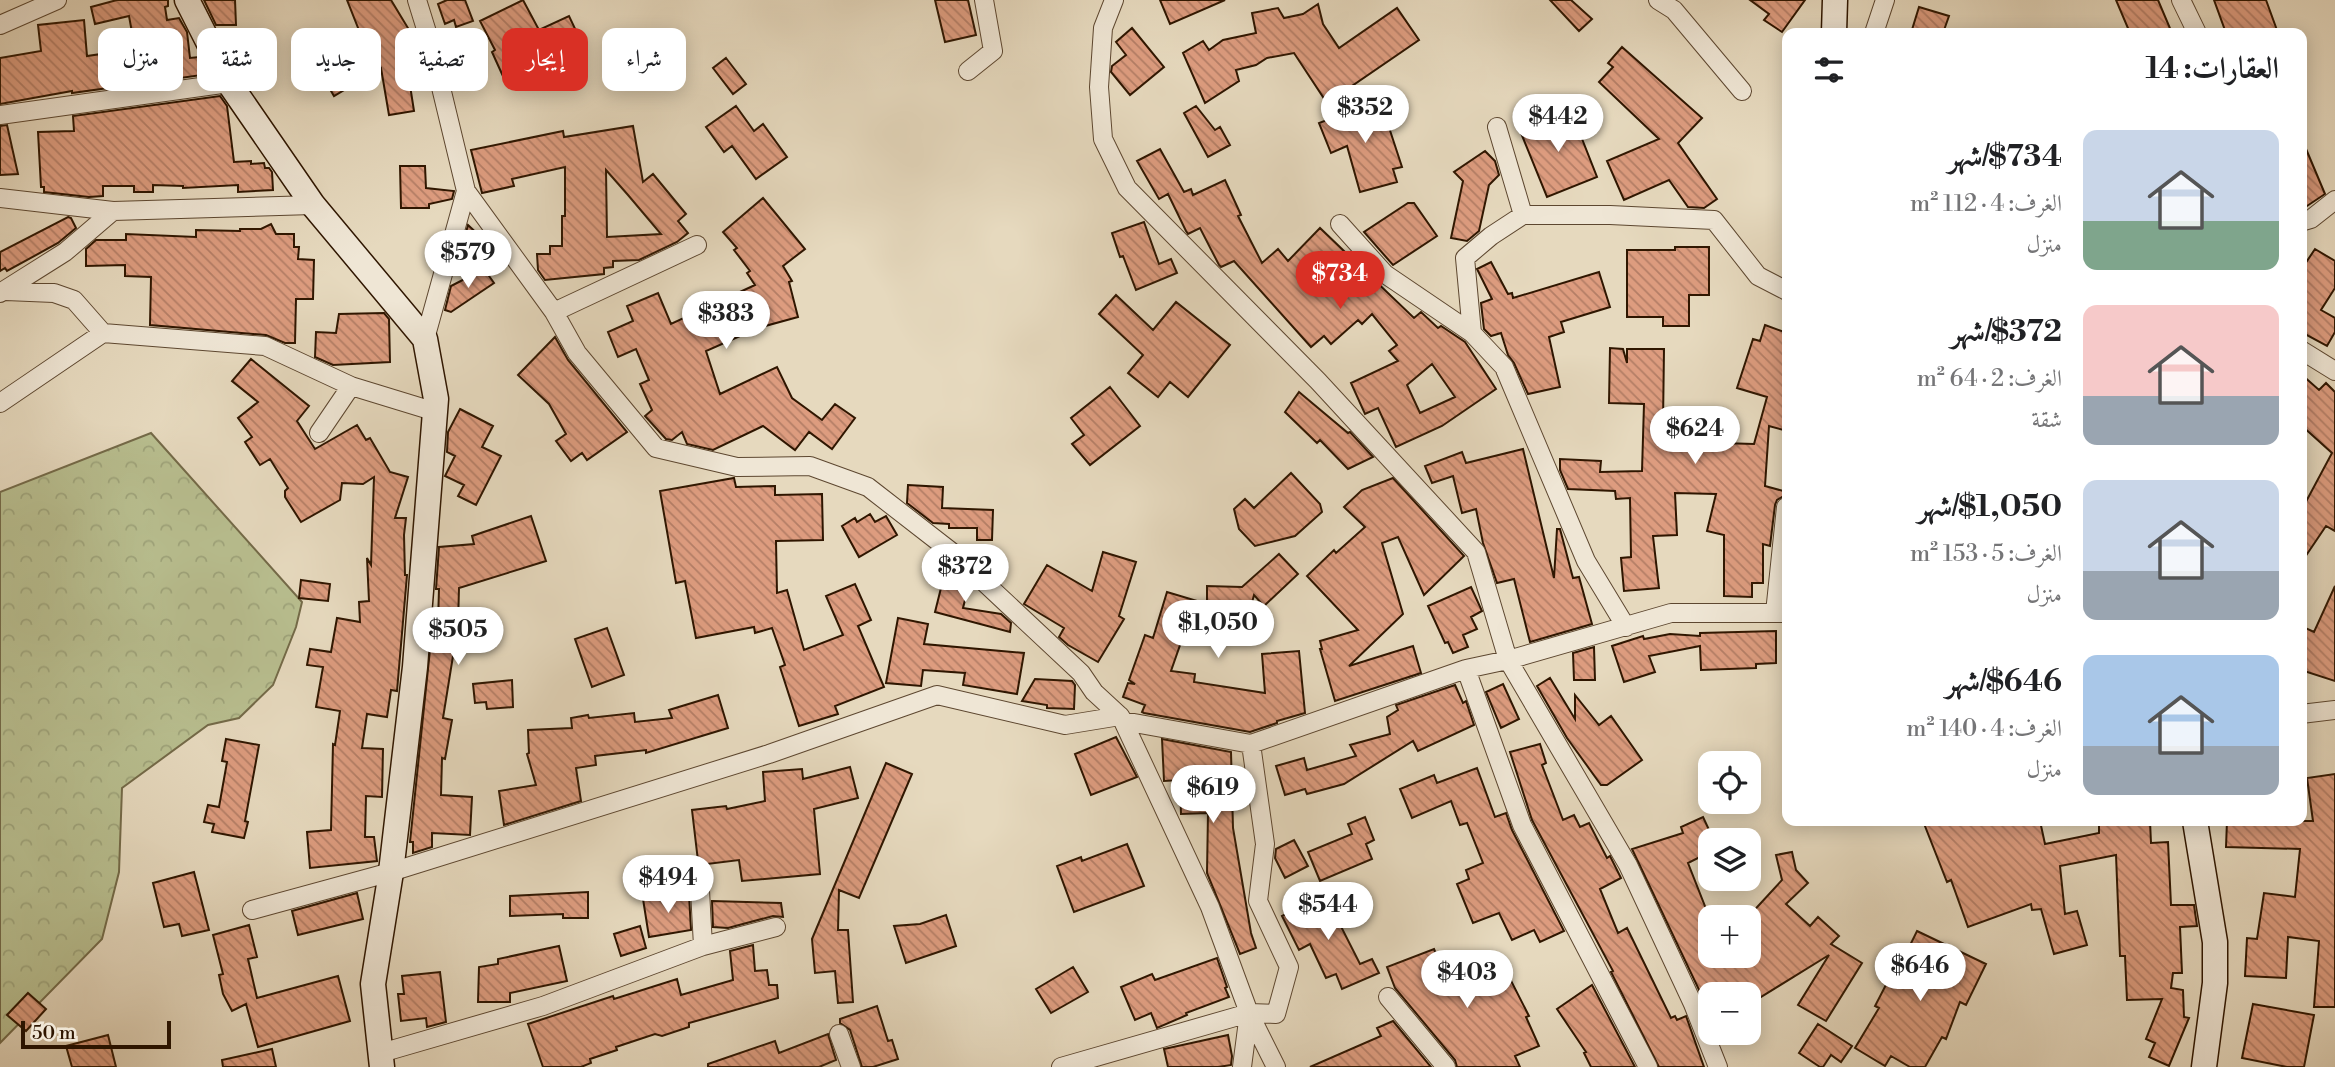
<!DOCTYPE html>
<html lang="ar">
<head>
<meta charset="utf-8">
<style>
	:root { --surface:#fff; --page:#f6f6f6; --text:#202124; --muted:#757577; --accent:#d93025 }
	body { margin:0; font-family:"Libre Bodoni",Amiri,serif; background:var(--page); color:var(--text); direction:rtl; height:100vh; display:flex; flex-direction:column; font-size:26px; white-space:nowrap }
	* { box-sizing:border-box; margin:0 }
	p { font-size:23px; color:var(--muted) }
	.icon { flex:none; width:38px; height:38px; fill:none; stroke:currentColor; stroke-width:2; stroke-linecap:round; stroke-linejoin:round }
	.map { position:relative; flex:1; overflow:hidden; direction:ltr }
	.side { position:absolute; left:1782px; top:28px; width:525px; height:798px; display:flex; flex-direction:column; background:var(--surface); border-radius:14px; box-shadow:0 4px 18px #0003; direction:rtl }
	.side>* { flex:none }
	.hud { position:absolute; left:21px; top:28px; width:665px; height:63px; direction:rtl; display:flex; gap:14px }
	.fabs { position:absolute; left:1698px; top:751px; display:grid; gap:14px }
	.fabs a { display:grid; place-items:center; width:63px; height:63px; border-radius:14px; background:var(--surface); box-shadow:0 4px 18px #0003; font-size:35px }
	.scale { position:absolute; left:21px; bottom:18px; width:150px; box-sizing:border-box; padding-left:7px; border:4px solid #2f1600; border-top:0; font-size:19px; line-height:24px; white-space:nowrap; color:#2f1600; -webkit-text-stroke:5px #efe6d5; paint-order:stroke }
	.price { position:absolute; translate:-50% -60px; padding:0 16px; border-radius:24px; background:#fff; color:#222; font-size:23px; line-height:46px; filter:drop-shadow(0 2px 4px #0008) }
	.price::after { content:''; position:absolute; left:50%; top:42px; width:21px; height:16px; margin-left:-10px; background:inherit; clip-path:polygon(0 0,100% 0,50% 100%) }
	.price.on { background:var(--accent); color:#fff }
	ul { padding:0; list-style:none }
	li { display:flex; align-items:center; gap:21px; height:175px; padding:0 28px }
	li span { display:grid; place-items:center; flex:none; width:196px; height:140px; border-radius:14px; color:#555 }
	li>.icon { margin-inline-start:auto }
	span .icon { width:84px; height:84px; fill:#fffc; stroke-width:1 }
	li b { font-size:30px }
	h2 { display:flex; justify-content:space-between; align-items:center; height:84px; padding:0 28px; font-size:30px }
	.pill { padding:0 24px; border-radius:14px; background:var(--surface); box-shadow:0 4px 18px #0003; font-size:24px; line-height:63px }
	.pill.on { background:var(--accent); color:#fff }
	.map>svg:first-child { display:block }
	.forest { fill:url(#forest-crowns); stroke:#746a48; stroke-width:2 }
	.building { fill:url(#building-back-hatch); stroke:#2f1600; stroke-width:2; fill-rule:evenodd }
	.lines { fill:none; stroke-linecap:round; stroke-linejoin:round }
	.street-casing { stroke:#5d4730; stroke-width:20 }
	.secondary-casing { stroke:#2f1600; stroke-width:27 }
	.street { stroke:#efe6d5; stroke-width:18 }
	.secondary { stroke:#efe6d5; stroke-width:24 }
</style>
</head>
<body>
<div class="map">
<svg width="2335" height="1067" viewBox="0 0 2335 1067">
	<defs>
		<pattern id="forest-crowns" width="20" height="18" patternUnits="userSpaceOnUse" patternTransform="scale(1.75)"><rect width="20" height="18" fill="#b8be8f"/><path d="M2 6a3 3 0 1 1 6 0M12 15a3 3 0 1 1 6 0" fill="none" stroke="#9ea37a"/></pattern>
		<pattern id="building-back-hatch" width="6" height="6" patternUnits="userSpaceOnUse" patternTransform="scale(1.75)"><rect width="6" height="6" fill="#dd9c7f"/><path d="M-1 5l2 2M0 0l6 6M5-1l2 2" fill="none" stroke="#b47e66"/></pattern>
	</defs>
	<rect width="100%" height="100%" fill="#e6d9be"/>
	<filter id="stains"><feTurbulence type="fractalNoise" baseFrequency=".00286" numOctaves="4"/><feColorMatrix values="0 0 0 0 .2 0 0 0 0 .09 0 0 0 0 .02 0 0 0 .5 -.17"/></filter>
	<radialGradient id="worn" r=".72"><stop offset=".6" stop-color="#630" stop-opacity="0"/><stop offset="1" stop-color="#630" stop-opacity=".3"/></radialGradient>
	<path class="forest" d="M151,433L302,602L296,627L273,685L239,718L208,725L122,788L119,872L102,939L0,1043V492Z"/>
	<path class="building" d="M117,0H168V6L165,7L167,20L179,18L187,32L190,58L199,57L202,75L72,93V91L0,104V58L41,51L38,25L84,20L87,56L135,49L129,16L95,24L91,7Z
		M204,0H235L236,25H216Z
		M347,0H391L414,38L422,76L409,79L414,111L389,115L381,68L334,96L319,70L364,43Z
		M447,0H465L473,21L456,27L454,20L445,24L438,4Z
		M523,0L539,30L569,16L579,37L544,54L548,63L506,83L492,52L495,50L480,21Z
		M935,0H968L976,35L945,42Z
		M1160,0H1225L1170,24Z
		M1550,0H1571L1592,19L1579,31Z
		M1750,0H1805L1782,32L1764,20L1769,14Z
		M2116,0H2158L2172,33H2130Z
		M2214,0H2266L2278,33H2226Z
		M1318,4L1323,24L1339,48L1397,8L1419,40L1327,103L1294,53L1267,58L1256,65L1236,70L1239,81L1205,103L1183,53L1203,41L1209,50L1223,40L1256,33L1252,13L1278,8L1284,18L1303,14Z
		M1919,7L1949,16L1943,33H1911Z
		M1132,28L1164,67L1130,95L1111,72L1112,66L1126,55L1116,42Z
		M1622,47L1702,118L1678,143L1717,199L1704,208L1688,207L1669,180L1624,200L1607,161L1659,139L1599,82L1613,67L1608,63Z
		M726,58L746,84L733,94L713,68Z
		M220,96L227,106L234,162L251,161V164L264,163L265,168H269L272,172L273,190L238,192V185L183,188V186L153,185V192H134V186H103V196L89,197L44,192V187H41L38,132L74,131L73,116Z
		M1380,100L1402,167L1393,169L1397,182L1360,192L1347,146L1331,153L1319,123Z
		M736,106L754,131L763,124L787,157L756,179L732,146L724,152L706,127Z
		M1196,106L1215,130L1220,127L1230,145L1208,157L1184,113Z
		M1553,115L1556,123L1573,116L1597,177L1547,197L1519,128Z
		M7,125L18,174L0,175V126Z
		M633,126L643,182L653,174L686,214L678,221L688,233L677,242L639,260L613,261V267L604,268V274L545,280L538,270L537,254H550V246H562V216H565V167L512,179L514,186L482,193L471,150L563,131L564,137ZM606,170L628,195L661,234L607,237Z
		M2301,137L2325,194L2301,210Z
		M1160,149L1184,192L1191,189L1193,195L1225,180L1241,215L1238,216L1262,263L1278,249L1288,261L1320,228L1414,318L1421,312L1438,328L1441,326L1465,342L1496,389L1442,426L1396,447L1378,408L1365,414L1351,383L1398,361L1389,351L1397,345L1372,314L1362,324L1358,320L1331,344L1324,336L1311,347L1234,261L1221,267L1219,265L1200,228L1188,234L1186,231L1168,194L1159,199L1137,161ZM1432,364L1455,397L1420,413L1407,385Z
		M1485,151L1495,161L1499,175L1489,185L1479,231L1467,241L1451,238L1463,181L1454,172Z
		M400,166H425L426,188L454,191L452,199L429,204V208H401Z
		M763,198L805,249L783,266L792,281L789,282L798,317L758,328L706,351L720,394L777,367L792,398L822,420L835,404L855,418L832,449L809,432L795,450L763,426L713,450L687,444L682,432L672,440L666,439L645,416L652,410L640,384L649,380L636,349L618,357L608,332L633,321L627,306L658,293L671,324L755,285L747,273L750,271L734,250L737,248L723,232Z
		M1408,203H1414L1437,236L1393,265L1364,232Z
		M68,217L71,218L76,228L58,243L7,271L5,268L0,271V252Z
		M1144,222L1159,264L1171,259L1177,273L1136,290L1123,256L1120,257L1112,233Z
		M271,224L276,234H294V247H299L298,259L314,260L313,299H296L295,343H285L266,335L150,325L151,277L125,276V265L86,266V249L96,240H126V234L196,237V230L240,231V229H261Z
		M468,225L482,238L470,251L463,244Z
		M1675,247H1709V295H1689V326H1663V317H1627V250H1675Z
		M2315,249L2335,261V288L2321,310L2335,318V332L2327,346L2301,332V270Z
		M1491,262L1508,294L1512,293L1513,298L1599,272L1610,307L1561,322L1564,332L1549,337L1560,387L1528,394L1514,363L1508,355L1501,333L1491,336L1484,329L1481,303L1492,299L1477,269Z
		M484,269L494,283L451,312L445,310L451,286Z
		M1116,295L1153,330L1176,302L1230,345L1188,397L1170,382L1158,397L1128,373L1143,355L1099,314Z
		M384,313L389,319L390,362L333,365L315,357L316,332L336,333L339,314Z
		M1765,325L1787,333V431L1769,426L1765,486L1787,492V494L1777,500L1775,505L1770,546L1763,544V583H1752V597L1724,596V535L1707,531L1716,494L1675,493L1677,535L1653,536L1659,588L1624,591L1621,558L1631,557L1630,498L1616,499L1615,491L1568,489L1560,470V459L1601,461L1600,472L1642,471L1644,404L1609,403L1610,348L1623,349L1627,363V349H1664L1663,423L1722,426L1721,443L1754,444L1767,397L1737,388L1753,339L1760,341Z
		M555,337L568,360L627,432L587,460L582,453L571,461L556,441L566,434L549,404L518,375Z
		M251,359L309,406L297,421L315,449L357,425L366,440L370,438L390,472L408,477L395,518H406L404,535L405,575H407L397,691L391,690L387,717L367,714L362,748L383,749L382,797L366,796L365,837H374L377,861L310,868L307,832L331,830L333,744L335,745L340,711L316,707L323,667L307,665L310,649L331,652L337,618L360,622L359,602L369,601L367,558L371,565L374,477L363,484L342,483L340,500L301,522L285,497V491L288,488L270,459L260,465L245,442L252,437L238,418L258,402L232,381Z
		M2301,374L2319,390L2326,383L2335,392V531L2326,526L2301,563V511L2332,453L2301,425Z
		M1110,387L1140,426L1090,465L1072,444L1084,435L1071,418Z
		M1299,392L1348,433L1350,432L1373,457L1348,469L1320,440L1317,443L1285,412Z
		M460,409L493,426L482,447L501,456L476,505L458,496L464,485L445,476L455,456L447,452L448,432Z
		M1523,449L1554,578L1557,529H1560L1573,578L1579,577L1592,624L1530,642L1514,579L1497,583L1483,543L1476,509L1462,513L1453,476L1432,483L1425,466L1462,452L1466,463Z
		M1291,473L1320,504L1322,512L1295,536L1255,546L1239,529L1234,509L1245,499L1254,508Z
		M734,478L736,487L775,486V495L822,494L823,540L776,541L777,593L787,590L804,650L843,635L826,596L855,584L871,620L858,626L884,687L835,706L838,714L799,726L780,667L785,665L772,628L755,633L754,627L696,638L685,581L676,583L660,491Z
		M1393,478L1464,556L1424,595L1398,537L1382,543L1403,614L1349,666L1413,646L1421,673L1335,701L1320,649H1322L1320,641L1358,630L1307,576L1334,550L1336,553L1365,527L1344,507L1362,490Z
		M908,485L943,487L942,508L993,510L992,540H977V528H949V524L933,523L907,503Z
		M870,514L875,522L886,516L897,535L859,557L842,526L855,518L857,522Z
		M531,516L546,561L459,588L458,625L443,718L452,720L445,759L442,758L441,795L472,797L470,835L432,833V847L413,853V842H410L433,621L438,622L439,589H436L439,547L474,544L472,536Z
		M1103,552L1136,562L1119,616L1124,619L1098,662L1068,645L1059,637L1064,628L1024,604L1047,565L1092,591Z
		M1279,554L1298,574L1264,606L1254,595L1241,644L1185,631L1171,671L1195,674L1194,682L1265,693L1262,654L1299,651L1305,713L1277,721V723L1250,732L1144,713L1142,712L1145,705L1123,697L1128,683L1135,684L1129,680L1145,635L1153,638L1167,592L1207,604V586L1242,587Z
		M946,568L954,570L969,584L963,608L1001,614L1011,623L1010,632L935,612Z
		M301,580L330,584L328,601L299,598Z
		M2335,586V681L2301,670V626L2314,632Z
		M1471,587L1482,611L1471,617L1477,629L1463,635L1468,647L1453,653L1448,642L1445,643L1428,606Z
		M898,618L928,624L924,644L1024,653L1017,694L963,685L965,673L923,670L921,686L886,683Z
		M607,628L624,675L592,687L575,639Z
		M1776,631V663L1756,664V668L1701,670L1700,646L1649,656L1655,672L1624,682L1612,646L1643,636L1644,639L1670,634L1700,636V633Z
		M1594,647L1595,680H1574L1573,653Z
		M1550,678L1575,719V695L1599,725L1611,716L1642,760L1607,785H1601L1567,738L1537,686Z
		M1035,679L1072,681L1075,685L1074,709L1047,708V705L1022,701Z
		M512,680L513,707L487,709L486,702L475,703L473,684Z
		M1503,684L1519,719L1501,728L1486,692Z
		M1455,685L1463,703L1466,701L1474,725L1418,751L1413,741L1344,784L1307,794L1305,789L1285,795L1276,766L1304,758L1307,770L1356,756L1350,745L1390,734L1387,717L1398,710L1396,705Z
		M718,695L728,728L646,753V750L595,756L596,765L576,768L581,801L504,825L499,791L536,785L527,754L529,753L528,730L572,728L571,718L588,715L589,718L634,713L635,722L672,718L669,710Z
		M1116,737L1137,777L1091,795L1075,754Z
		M226,739L259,745L245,821L248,822L244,838L212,832L214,824L204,822L208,805L219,807L227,762L222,761Z
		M1162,739L1231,752L1233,828L1251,933L1256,948L1240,954L1207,873L1208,813L1181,814L1180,780L1164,781Z
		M1540,744L1546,763L1542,765L1563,820L1574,815L1580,827L1589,823L1607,858L1610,856L1621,878L1600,889L1618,933L1627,928L1671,1018L1675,1016L1677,1020L1686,1016L1704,1067H1659L1611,972L1613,971L1532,820L1510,752Z
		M886,763L912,774L859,898L839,890L838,930H848L853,1002L838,1003L835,971L815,973L812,939Z
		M850,767L858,798L814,809L820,874L742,881L739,860L707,864L698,861L692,810L726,806L727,809L765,801L763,772L802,769L803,779Z
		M1477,768L1495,817L1506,813L1512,830L1564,931L1540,942L1534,930L1512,940L1499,913L1473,923L1457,884L1469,879L1466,870L1483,863L1467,823L1460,825L1451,801L1412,818L1400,789L1434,775L1437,783Z
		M2335,774V1007H2314L2319,941L2288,937L2286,978L2245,976L2247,938L2257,939L2264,893L2295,897L2300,849L2226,847L2227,821H2313L2307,778Z
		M1365,817L1374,840L1366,844L1372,859L1320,881L1308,852L1352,834L1348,824Z
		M1703,817L1710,832V852L1688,863L1710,919V956H1748V917L1782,880L1776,855L1792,852L1796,870L1808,883L1786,904L1810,926L1818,917L1839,936L1831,944L1862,963L1826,1021L1798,1005L1829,955L1748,1005V994H1701L1632,849L1683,833L1681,827Z
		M1923,821H2040L2045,844L2099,833V821H2150L2151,843L2168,842L2171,905H2194L2197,926L2180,927L2182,973H2173L2171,988L2183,990L2184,1017L2189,1018L2169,1066L2149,1057L2155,1043L2146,1039L2162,999L2127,1000L2125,956H2120L2116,855L2060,866L2065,914L2077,911L2087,945L2054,954L2041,909L2032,910L2031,904L1968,927L1951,880L1947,882Z
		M1294,840L1308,866L1285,878L1275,858L1276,849Z
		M1127,844L1144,886L1074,912L1057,866L1081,857L1082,861Z
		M194,872L209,930L182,936L179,924L164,927L153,883Z
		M588,892V918H563V914L510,916V896Z
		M357,893L363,919L298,935L292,911Z
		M689,895L691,930L649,937L643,899Z
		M1325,895L1360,964L1372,959L1379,973L1342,989L1336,974L1326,978L1310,944L1299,950L1282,916Z
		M712,901L781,903L783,917L773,916L728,928L713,927Z
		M946,915L956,946L906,963L894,926L920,924Z
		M249,925L257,957L248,959L257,998L338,976L350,1021L258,1047L246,1004L232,1011L223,994L219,975L223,974L213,935Z
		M640,926L646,948L621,956L614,934Z
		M1917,931L1986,964L1966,1005L1960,1002L1946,1039L1942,1037L1925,1067H1910L1891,1056L1885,1066L1855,1048L1879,1008L1875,1006L1889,979L1893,980Z
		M753,945L755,971L767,970L769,985H777L778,998L689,1023V1027L662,1036L655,1034L616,1047L617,1050L590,1059L591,1063L581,1067H543L528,1024L613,996L614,999L677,979L681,995L733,980L730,951Z
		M559,946L567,981L510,993V1002H478L479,967L498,964V959Z
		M1434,949L1445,976L1460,962L1472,976L1501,961L1529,1016L1526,1017L1539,1046L1515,1056L1520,1067H1457L1455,1060L1395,988L1387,967Z
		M1217,958L1227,987L1225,988L1229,997L1186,1013L1187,1015L1157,1028L1151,1013L1135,1020L1121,987L1152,974L1155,980Z
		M1073,967L1088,992L1051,1013L1036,989Z
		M440,972L446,1022L427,1027L426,1018L401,1021L398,994H404L402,976Z
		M1592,985L1635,1067H1591L1584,1053L1586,1052L1557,1009Z
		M28,993L46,1009L26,1031L7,1015Z
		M2253,1004L2314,1015L2304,1067H2287L2242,1058Z
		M877,1006L888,1041L892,1040L898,1059L873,1067H862L850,1030L840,1023V1019Z
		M1393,1021L1431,1067H1310L1381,1036L1377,1028Z
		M1818,1024L1852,1046L1841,1062L1831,1055L1823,1067H1820L1799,1053Z
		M828,1034L836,1060L819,1067H708V1064L775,1041L779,1053Z
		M108,1035L116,1067H72L66,1046Z
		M1228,1035L1232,1056L1231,1065L1218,1067H1168L1164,1049Z
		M272,1049L276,1067H223L222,1060Z"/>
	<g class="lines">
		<g class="street-casing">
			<path id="street" d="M417,0L430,42L466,191L554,312L577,353L656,448L737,467L810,466L868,487L953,553L1081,673L1094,692L1120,716
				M1114,0L1103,28L1099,87L1103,139L1127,188L1318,381L1476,552L1508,660L1628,865L1693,1004L1718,1067
				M1658,0L1674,10L1742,91
				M2181,0L2197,33
				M0,25L57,0
				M1874,33L1885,0
				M968,71L993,51L984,0
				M0,115L229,83
				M0,198L113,211L313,205
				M1523,215H1610L1714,220L1758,276L1787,291
				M2301,222L2311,219L2335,200
				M1340,224L1385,274L1472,333L1504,367L1586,561L1626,627
				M6,291L54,293L74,300L103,333
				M0,293L65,252L113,211
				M554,312L697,245
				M1472,333L1465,258L1491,236L1523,215L1497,127
				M425,339L466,191
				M2301,350L2335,371
				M0,403L103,333L265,346L351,386L436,412
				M319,433L351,386
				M1775,613L1786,507
				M1466,669L1522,825L1648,1067
				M2301,714L2335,710
				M1123,721L1210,907L1249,1013L1276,1014L1289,967L1258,901L1265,844L1251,744
				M252,910L391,872L769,754L937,695L1065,725L1120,716L1123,721L1251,744L1466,669L1508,660L1671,613H1787
				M703,946L776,927
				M1388,997L1446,1067
				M1249,1013L1276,1067
				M839,1034L851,1067
				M381,1053L543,1006L703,946L699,872
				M1061,1067L1249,1013
				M1242,1067L1249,1013"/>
		</g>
		<g class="secondary-casing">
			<path id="secondary" d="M187,0L229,83L313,205L425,339L436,399L415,667L391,872L373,984L382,1067
				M1834,33L1835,0
				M2195,821L2215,942V983L2204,1067"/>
		</g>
		<use href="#street" class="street"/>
		<use href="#secondary" class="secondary"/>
	</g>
	<rect width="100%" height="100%" filter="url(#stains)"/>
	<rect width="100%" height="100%" fill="url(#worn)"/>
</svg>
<div class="fabs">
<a><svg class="icon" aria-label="locate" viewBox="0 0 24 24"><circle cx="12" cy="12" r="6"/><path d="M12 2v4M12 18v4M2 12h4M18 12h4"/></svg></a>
<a><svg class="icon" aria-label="layers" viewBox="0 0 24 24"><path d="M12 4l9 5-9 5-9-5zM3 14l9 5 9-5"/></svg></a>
<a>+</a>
<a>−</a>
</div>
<div class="scale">50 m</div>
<b class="price" style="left:1365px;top:145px">$352</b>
<b class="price" style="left:1558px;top:154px">$442</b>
<b class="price" style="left:468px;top:290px">$579</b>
<b class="price on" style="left:1340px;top:311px">$734</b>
<b class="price" style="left:726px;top:351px">$383</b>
<b class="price" style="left:1695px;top:466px">$624</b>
<b class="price" style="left:965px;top:604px">$372</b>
<b class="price" style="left:1218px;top:660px">$1,050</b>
<b class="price" style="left:458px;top:667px">$505</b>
<b class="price" style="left:1213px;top:825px">$619</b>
<b class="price" style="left:668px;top:915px">$494</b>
<b class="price" style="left:1328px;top:942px">$544</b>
<b class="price" style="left:1920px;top:1003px">$646</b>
<b class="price" style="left:1467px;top:1010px">$403</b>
<div class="hud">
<a class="pill">شراء</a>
<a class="pill on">إيجار</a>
<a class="pill">تصفية</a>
<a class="pill">جديد</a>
<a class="pill">شقة</a>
<a class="pill">منزل</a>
</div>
<section class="side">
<h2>العقارات: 14<svg class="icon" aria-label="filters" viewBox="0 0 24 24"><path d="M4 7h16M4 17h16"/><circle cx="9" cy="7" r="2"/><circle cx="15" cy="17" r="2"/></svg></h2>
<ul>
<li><span style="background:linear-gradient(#c9d6e8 65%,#7fa58c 0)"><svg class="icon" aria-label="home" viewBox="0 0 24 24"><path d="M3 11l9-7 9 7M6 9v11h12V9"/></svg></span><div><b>$734/شهر</b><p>الغرف: 4 · 112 m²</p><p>منزل</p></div></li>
<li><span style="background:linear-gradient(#f6c9c9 65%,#9aa5b1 0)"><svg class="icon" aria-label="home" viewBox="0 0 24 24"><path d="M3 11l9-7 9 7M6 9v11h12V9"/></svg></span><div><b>$372/شهر</b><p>الغرف: 2 · 64 m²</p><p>شقة</p></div></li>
<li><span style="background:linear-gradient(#c9d6e8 65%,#9aa5b1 0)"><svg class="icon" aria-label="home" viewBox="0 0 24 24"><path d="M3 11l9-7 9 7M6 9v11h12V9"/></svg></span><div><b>$1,050/شهر</b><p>الغرف: 5 · 153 m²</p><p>منزل</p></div></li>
<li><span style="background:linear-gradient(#a9c7e8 65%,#9aa5b1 0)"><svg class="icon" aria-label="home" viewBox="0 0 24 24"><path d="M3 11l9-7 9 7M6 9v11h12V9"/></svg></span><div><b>$646/شهر</b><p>الغرف: 4 · 140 m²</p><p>منزل</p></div></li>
</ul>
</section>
</div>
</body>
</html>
